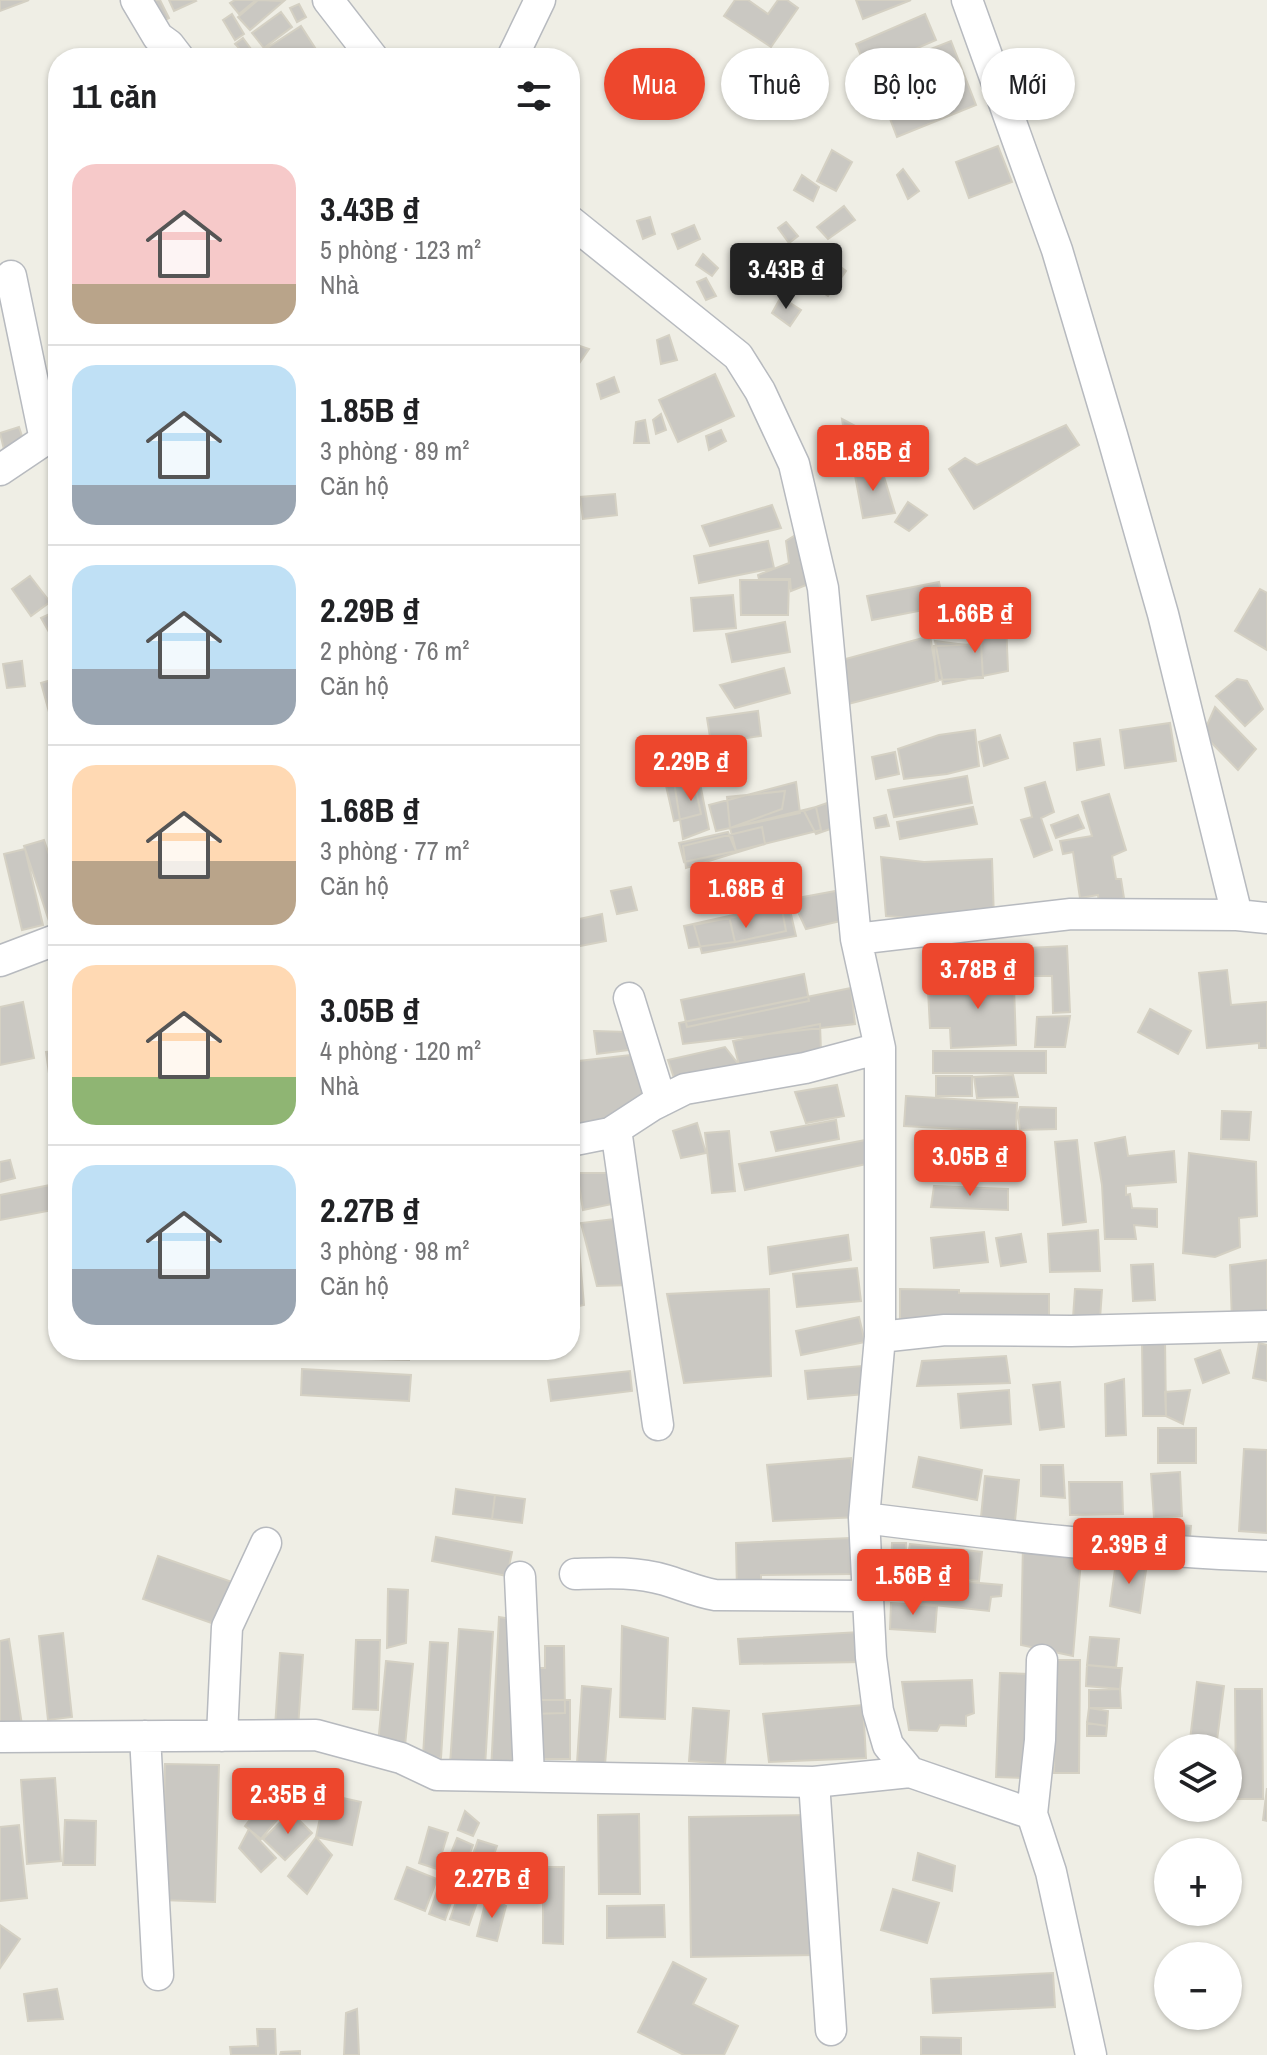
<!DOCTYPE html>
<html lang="vi">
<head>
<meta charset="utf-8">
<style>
	:root { --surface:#fff; --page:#f2f2f2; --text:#202124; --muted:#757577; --line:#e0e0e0; --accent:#ed472d }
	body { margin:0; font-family:"Archivo Narrow",sans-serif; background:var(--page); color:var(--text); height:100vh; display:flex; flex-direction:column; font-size:30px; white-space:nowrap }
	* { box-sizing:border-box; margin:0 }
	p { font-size:26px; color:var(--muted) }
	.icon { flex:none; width:44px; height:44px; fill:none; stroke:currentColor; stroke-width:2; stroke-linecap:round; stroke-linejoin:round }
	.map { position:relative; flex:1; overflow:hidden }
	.sheet { position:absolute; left:48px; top:48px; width:532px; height:1312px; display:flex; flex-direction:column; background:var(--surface); border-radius:32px; box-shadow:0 2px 6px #0004 }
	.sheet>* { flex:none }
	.guide { position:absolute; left:604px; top:48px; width:542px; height:72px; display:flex; gap:16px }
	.tools { position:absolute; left:1154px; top:1734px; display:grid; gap:16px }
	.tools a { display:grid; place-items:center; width:88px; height:88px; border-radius:50%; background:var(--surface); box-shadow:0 2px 6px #0004; font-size:40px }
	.price { position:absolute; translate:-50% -68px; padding:0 18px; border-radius:8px; background:var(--accent); color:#fff; font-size:26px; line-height:52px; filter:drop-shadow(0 2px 4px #0008) }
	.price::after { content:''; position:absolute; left:50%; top:48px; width:24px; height:18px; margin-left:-12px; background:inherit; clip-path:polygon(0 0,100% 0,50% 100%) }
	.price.on { background:#222; color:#fff }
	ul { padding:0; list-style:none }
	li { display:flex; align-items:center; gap:24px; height:200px; padding:0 24px }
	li+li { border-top:2px solid var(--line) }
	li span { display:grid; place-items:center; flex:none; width:224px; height:160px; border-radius:24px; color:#555 }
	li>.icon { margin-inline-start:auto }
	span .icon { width:96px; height:96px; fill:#fffc; stroke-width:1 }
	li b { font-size:34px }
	h2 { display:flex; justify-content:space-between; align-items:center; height:96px; padding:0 24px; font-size:34px }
	.chip { padding:0 28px; border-radius:36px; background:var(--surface); box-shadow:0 2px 6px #0004; font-size:28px; line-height:72px }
	.chip.on { background:var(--accent); color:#fff }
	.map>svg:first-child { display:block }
	.building { fill:#cac8c2; stroke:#d4d0c3; stroke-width:2 }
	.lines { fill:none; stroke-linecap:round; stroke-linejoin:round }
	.street-casing { stroke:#b7babf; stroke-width:33 }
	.street { stroke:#fff; stroke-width:30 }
</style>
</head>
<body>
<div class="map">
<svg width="1267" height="2055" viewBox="0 0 1267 2055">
	<rect width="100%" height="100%" fill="#efeee5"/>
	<path class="building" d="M0,0H29L0,11Z
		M153,0H160L169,18L161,22Z
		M169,0H195L196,1L174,11Z
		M235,0H256L239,14L230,3Z
		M258,0L284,1L250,30L238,17Z
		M735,0H748L768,14L778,0H787L798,8L771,47L724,16Z
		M856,0H911L863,19Z
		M299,4L306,17L297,22L290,8Z
		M281,12L292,27L264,48L252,33Z
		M232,14L244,34L235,40L223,20Z
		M925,14L936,40L867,70L856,44Z
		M301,26L319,54L312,58H265L261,52Z
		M243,38L254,53L248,58L235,44Z
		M951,41L976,105L897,137L872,72Z
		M998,146L1012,182L969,198L956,162Z
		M832,150L852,162L836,191L817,181Z
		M903,169L919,191L908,199L897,175Z
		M802,175L819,187L813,201L794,190Z
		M844,206L855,220L828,239L817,227Z
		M650,217L655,234L643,239L637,221Z
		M786,222L798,236L789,243L778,228Z
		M694,225L700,239L678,249L672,234Z
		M773,249L787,260L781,268L767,258Z
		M703,254L718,268L712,276L696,265Z
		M823,254L846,271L828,296L808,283Z
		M737,262L754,272L746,285L732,272Z
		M706,278L716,296L706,300L697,282Z
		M781,297L801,310L790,326L772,313Z
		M669,335L677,360L661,364L657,340Z
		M577,345L589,349L578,365L570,361Z
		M715,374L734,416L678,442L659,400Z
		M614,377L619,392L601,399L597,384Z
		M661,414L666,430L656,434L653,420Z
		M842,419L861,429L859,439L872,436L876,447L847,452Z
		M645,420L649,443H634L636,422Z
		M1066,425L1079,445L974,509L949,469L965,458L977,465Z
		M19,427L27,451L6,458L0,433Z
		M721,430L726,441L709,450L706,436Z
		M881,467L895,513L863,518L854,470Z
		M615,494L617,515L583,519L580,497Z
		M908,502L927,515L909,531L895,522Z
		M772,505L781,528L710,546L702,526Z
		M797,534L809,584L791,591L790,579H759L758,575L789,563L786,541Z
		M768,541L774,568L699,583L694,556Z
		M30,576L50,602L31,616L12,589Z
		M740,580H789L788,615H741Z
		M939,582L944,606L872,620L867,596Z
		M1260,589L1267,593V650L1235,631Z
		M733,595L736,628L694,631L691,598Z
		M58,610V636L53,639L41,618Z
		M785,622L790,652L732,662L726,634Z
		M1006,622L1008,671L943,684L935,641L973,646L978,628Z
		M930,636L938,681L848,704L842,660Z
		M981,644L983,678L936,680L934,646Z
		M22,661L25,686L7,688L3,664Z
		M784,668L790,693L735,708L720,685Z
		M58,678V709L49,712L41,683Z
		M1237,679L1247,681L1263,709L1245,726L1216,696Z
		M1215,707L1256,749L1238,770L1203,734Z
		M758,711L761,736L711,743L707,718Z
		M1170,723L1176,761L1125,768L1120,730Z
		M975,730L979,766L947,774L904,779L898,749L939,735Z
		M1000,735L1008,758L984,766L979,742Z
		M1100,739L1104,765L1077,770L1074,743Z
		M895,752L899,774L876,779L872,757Z
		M690,762L701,814L674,821L662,768Z
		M697,768L709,829L683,839L673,775Z
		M967,776L972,803L894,817L888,790Z
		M796,782L800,813L716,831L709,805Z
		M1045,782L1054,812L1041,818L1052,850L1034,857L1021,820L1032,817L1025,788Z
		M785,791L782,809L730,828L727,797Z
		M1109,794L1126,850L1112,856L1116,879H1121L1124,898L1099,903L1098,895L1080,898L1073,852L1063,854L1060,841L1092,836L1082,802Z
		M827,803L833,828L816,834L804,811Z
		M816,807L821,830L736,851L730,828Z
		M973,807L977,824L900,839L897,822Z
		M886,815L889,826L876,828L874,818Z
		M1078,815L1084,828L1056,838L1051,825Z
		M762,827L765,844L686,868L683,846Z
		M728,832L736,851L684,862L679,843Z
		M44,840L58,881V928L52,930L24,846Z
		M25,849L43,925L22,930L4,854Z
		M881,857L924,862L992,859L994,919H924L886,916Z
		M631,887L637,910L617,914L611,891Z
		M841,890L845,920L806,929L792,899Z
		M781,904L786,931L735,942L729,916Z
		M789,906L796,936L702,953L694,925Z
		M602,914L606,941L570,948V921Z
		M729,916L735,942L689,948L684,926Z
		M1067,946L1070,1012L1053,1013L1052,976H1029L1028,948Z
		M985,963L1012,965L1010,986H1014L1016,1045L951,1048L950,1028H930L928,990L983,988Z
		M1227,970L1231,1005L1267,1002V1048H1259V1043L1207,1048L1199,973Z
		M804,974L809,1001L687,1027L681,1000Z
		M851,988L855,1024L683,1044L679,1023Z
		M23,1002L34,1058L0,1065V1007Z
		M1150,1009L1191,1031L1178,1054L1138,1032Z
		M1070,1016L1065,1047H1035L1037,1017Z
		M820,1024L821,1052L739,1065L733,1041Z
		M594,1031L628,1032V1050L597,1054Z
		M725,1047L739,1065L674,1078L668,1060Z
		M58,1051V1124H56L46,1052Z
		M933,1051H1046V1073H933Z
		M648,1053L657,1120L573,1135L570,1122V1062Z
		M1013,1075L1018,1097L977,1098L974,1077Z
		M936,1076H972V1096H936Z
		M837,1085L844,1116L806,1123L795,1092Z
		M906,1096L1017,1103L1016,1132L904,1126Z
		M1020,1107L1056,1108V1129L1020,1130L1018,1115Z
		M1222,1111L1251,1112L1249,1140L1221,1139Z
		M836,1120L839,1139L776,1151L771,1132Z
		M697,1123L706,1153L681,1158L673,1131Z
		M729,1131L735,1191L712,1193L705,1133Z
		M1125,1137L1128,1156L1174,1151L1176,1182L1126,1186V1195L1130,1194L1132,1208L1157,1209V1227L1134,1225L1136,1239H1105L1102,1185L1095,1143Z
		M1004,1138L1005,1164L927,1165V1139Z
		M871,1139L876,1162L745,1190L739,1164Z
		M1077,1140L1086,1222L1063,1225L1055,1142Z
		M1189,1153L1256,1162L1257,1216L1239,1218L1240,1247L1215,1257L1183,1253Z
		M10,1160L15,1178L0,1182V1162Z
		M577,1173H609L612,1204L583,1210Z
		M55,1184L58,1209L0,1220V1195Z
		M934,1186L1008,1189V1210L931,1207Z
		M622,1218L631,1285L597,1286L581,1223Z
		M577,1224L584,1305L570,1308V1226Z
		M1098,1230L1100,1271L1050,1272L1048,1234Z
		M984,1232L988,1262L934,1268L931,1238Z
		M1021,1234L1026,1262L1001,1266L996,1238Z
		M848,1235L851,1260L770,1274L768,1247Z
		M1267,1260V1320L1232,1322L1230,1265Z
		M1153,1264L1155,1300L1133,1301L1131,1265Z
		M857,1268L861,1301L797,1307L793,1274Z
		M769,1289L771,1376L684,1383L667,1294Z
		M900,1289L959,1290V1293L1049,1294V1321L900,1324Z
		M1075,1289L1102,1290L1100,1319L1073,1318Z
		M859,1317L865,1342L801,1355L796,1331Z
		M1165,1340L1166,1416H1143L1142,1342Z
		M1259,1343L1267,1345V1381L1253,1378Z
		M373,1350H409V1360L370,1359Z
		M1220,1350L1229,1373L1203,1383L1195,1359Z
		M1006,1356L1010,1383L917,1386L922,1361Z
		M862,1366L865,1394L808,1399L805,1371Z
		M302,1369L411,1375L409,1401L301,1395Z
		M630,1371L632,1391L551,1401L548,1380Z
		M1124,1379L1126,1435L1106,1436L1105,1384Z
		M1060,1382L1064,1427L1040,1430L1033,1385Z
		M1009,1390L1011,1424L961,1428L958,1394Z
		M1190,1390L1183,1424L1166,1416L1165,1392Z
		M1158,1428H1196V1463H1158Z
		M1244,1449L1267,1450V1533L1239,1531Z
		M919,1457L982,1470L977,1500L913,1487Z
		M851,1458L859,1517L773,1521L767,1465Z
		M1041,1465H1063L1065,1498L1041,1496Z
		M1180,1472L1182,1516L1154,1518L1151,1474Z
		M985,1476L1019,1480L1015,1521L981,1517Z
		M1069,1482H1122L1123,1514L1070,1515Z
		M456,1489L495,1495L492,1519L453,1514Z
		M495,1495L525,1499L522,1523L492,1519Z
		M1165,1524L1191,1526L1189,1547L1163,1546Z
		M436,1537L512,1552L507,1576L432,1561Z
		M850,1538L851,1574L761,1575V1589L737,1591L736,1543Z
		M892,1543H906L905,1572H891Z
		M1023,1543L1082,1548L1073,1656L1021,1645Z
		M910,1544L982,1552L979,1581L905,1572Z
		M158,1556L235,1583L220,1626L143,1599Z
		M1116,1562L1147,1563L1140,1613L1110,1606Z
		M910,1577L1002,1585L1001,1596L991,1597L989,1611L907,1602Z
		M388,1589L408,1590L406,1643L387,1648Z
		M891,1603L937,1606L935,1632L890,1629Z
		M499,1617L519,1620L512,1770L491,1771Z
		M622,1626L668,1638L665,1719L620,1717Z
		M459,1629L493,1632L485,1767L450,1765Z
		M860,1632L862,1662L740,1664L738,1639Z
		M63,1633L72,1717L48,1720L39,1636Z
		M1090,1637L1119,1639L1116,1668L1087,1665Z
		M9,1639L22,1725H0V1641Z
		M356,1640H380L378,1710L353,1709Z
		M430,1642L448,1643L441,1758L423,1756Z
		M545,1646H564L565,1713L530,1714L529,1668H545Z
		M280,1653L303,1655L298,1728L275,1727Z
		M1055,1660H1080L1079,1773H1054Z
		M386,1661L413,1664L405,1746L378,1744Z
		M1087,1665L1122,1668L1120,1689L1086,1686Z
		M1000,1673L1029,1674L1026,1778L996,1777Z
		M972,1680L974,1713L966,1716V1726L940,1725L937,1731L909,1730L902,1682Z
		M1197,1682L1224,1686L1216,1748H1189Z
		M582,1686L611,1689L605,1765L577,1763Z
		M1120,1689L1121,1708H1089V1690Z
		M1235,1689H1262L1263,1799H1236Z
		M538,1700H570V1759H537Z
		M863,1705L866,1758L769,1762L763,1714Z
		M693,1708L729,1711L725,1764L689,1761Z
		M1089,1708L1108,1711L1107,1726L1087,1723Z
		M1087,1723L1107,1726L1106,1736H1087Z
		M165,1764L219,1765L215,1902L162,1900Z
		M55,1778L61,1861L27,1864L21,1780Z
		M1267,1788V1821L1263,1820Z
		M325,1794L361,1802L352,1845L316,1837Z
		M269,1795L286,1809L261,1839L245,1826Z
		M465,1811L479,1823L473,1836L458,1830Z
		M291,1812L312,1833L285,1860L263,1839Z
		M639,1814L640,1894H599L598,1815Z
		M813,1815L816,1955L691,1957L689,1817Z
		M65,1820L96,1821L95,1865H63Z
		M19,1825L27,1898L0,1901V1827Z
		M429,1827L448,1833L437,1869L419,1863Z
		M249,1829L276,1858L261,1872L239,1848Z
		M316,1837L332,1855L307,1894L288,1876Z
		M457,1838L473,1845L460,1880L443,1873Z
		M478,1840L497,1846L469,1925L450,1919Z
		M918,1853L955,1866L952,1891L913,1880Z
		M407,1867L437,1879L425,1911L395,1899Z
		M543,1867H564L563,1944L543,1943Z
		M441,1880L455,1891L445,1920L429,1914Z
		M893,1889L939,1903L927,1943L881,1930Z
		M487,1896L506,1906L497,1941L477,1936Z
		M664,1905L665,1937L607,1938V1906Z
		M0,1925L20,1939L0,1968Z
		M673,1962L706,1979L693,2004L738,2026L724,2055H684L638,2032Z
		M1053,1973L1055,2007L933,2013L931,1979Z
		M57,1989L63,2019L28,2021L24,1994Z
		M357,2009L359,2055H344L346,2013Z
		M257,2029H275L276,2055H231L230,2047L258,2046Z
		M921,2037L961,2038V2055H921Z
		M300,2051V2055H280L281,2052Z"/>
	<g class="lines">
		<g class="street-casing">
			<path id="street" d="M136,0L158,37L169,45L179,58
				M328,0L373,58
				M967,0L1057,250L1112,435L1163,614L1237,915
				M512,58L540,0
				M570,221L738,356L760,391L794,464L823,588L856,939L880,1048V1337L864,1518L871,1657L878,1711L888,1745L910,1772L1032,1814L1051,1872L1091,2055
				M11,276L45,440
				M0,470L58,431
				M856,939L1071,914L1237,915L1267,918
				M0,961L58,939
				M629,998L661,1101
				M616,1129L658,1425
				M570,1141L610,1133L653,1105L685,1089L805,1068L880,1048
				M880,1337L945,1330L1071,1331L1267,1326
				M864,1518C998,1535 1132,1551 1267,1556
				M575,1574C605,1573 636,1571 665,1580C682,1585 697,1592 715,1595L868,1596
				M520,1577L529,1776
				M145,1736L158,1975
				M222,1736L227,1627L266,1543
				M0,1737L316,1735L401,1758L437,1775L814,1782L910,1772
				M814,1782L831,2030
				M1032,1814L1040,1740L1042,1660"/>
		</g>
		<use href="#street" class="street"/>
	</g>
</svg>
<div class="tools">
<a><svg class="icon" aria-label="layers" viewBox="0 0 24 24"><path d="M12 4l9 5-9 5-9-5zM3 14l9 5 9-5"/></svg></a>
<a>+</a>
<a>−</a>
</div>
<b class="price on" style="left:786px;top:311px">3.43B ₫</b>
<b class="price" style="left:873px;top:493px">1.85B ₫</b>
<b class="price" style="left:975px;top:655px">1.66B ₫</b>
<b class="price" style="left:691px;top:803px">2.29B ₫</b>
<b class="price" style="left:746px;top:930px">1.68B ₫</b>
<b class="price" style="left:978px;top:1011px">3.78B ₫</b>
<b class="price" style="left:970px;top:1198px">3.05B ₫</b>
<b class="price" style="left:1129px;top:1586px">2.39B ₫</b>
<b class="price" style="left:913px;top:1617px">1.56B ₫</b>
<b class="price" style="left:288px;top:1836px">2.35B ₫</b>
<b class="price" style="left:492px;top:1920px">2.27B ₫</b>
<div class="guide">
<a class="chip on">Mua</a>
<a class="chip">Thuê</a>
<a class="chip">Bộ lọc</a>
<a class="chip">Mới</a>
</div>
<section class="sheet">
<h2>11 căn<svg class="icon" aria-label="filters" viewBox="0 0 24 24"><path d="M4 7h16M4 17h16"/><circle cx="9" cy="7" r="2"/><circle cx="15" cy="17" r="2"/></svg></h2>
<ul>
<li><span style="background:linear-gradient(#f6c9c9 75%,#b9a48a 0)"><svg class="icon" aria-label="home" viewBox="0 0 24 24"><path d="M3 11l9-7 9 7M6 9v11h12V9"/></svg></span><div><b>3.43B ₫</b><p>5 phòng · 123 m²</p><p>Nhà</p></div></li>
<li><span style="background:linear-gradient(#bfe0f5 75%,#9aa5b1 0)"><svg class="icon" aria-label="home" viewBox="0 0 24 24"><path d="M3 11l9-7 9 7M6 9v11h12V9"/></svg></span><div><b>1.85B ₫</b><p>3 phòng · 89 m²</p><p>Căn hộ</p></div></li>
<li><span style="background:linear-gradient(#bfe0f5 65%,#9aa5b1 0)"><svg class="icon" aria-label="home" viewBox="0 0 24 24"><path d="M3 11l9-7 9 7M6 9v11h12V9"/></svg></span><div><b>2.29B ₫</b><p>2 phòng · 76 m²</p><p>Căn hộ</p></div></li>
<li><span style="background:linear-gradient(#ffd9b3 60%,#b9a48a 0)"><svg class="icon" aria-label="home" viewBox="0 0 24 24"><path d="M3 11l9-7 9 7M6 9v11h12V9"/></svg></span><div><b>1.68B ₫</b><p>3 phòng · 77 m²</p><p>Căn hộ</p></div></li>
<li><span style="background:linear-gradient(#ffd9b3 70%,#8fb573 0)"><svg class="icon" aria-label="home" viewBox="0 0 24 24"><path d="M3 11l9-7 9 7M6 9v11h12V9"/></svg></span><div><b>3.05B ₫</b><p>4 phòng · 120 m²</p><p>Nhà</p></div></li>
<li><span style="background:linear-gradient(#bfe0f5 65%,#9aa5b1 0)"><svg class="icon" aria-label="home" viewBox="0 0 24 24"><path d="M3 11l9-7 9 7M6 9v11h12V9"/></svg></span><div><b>2.27B ₫</b><p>3 phòng · 98 m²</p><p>Căn hộ</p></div></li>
</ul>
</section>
</div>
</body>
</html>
